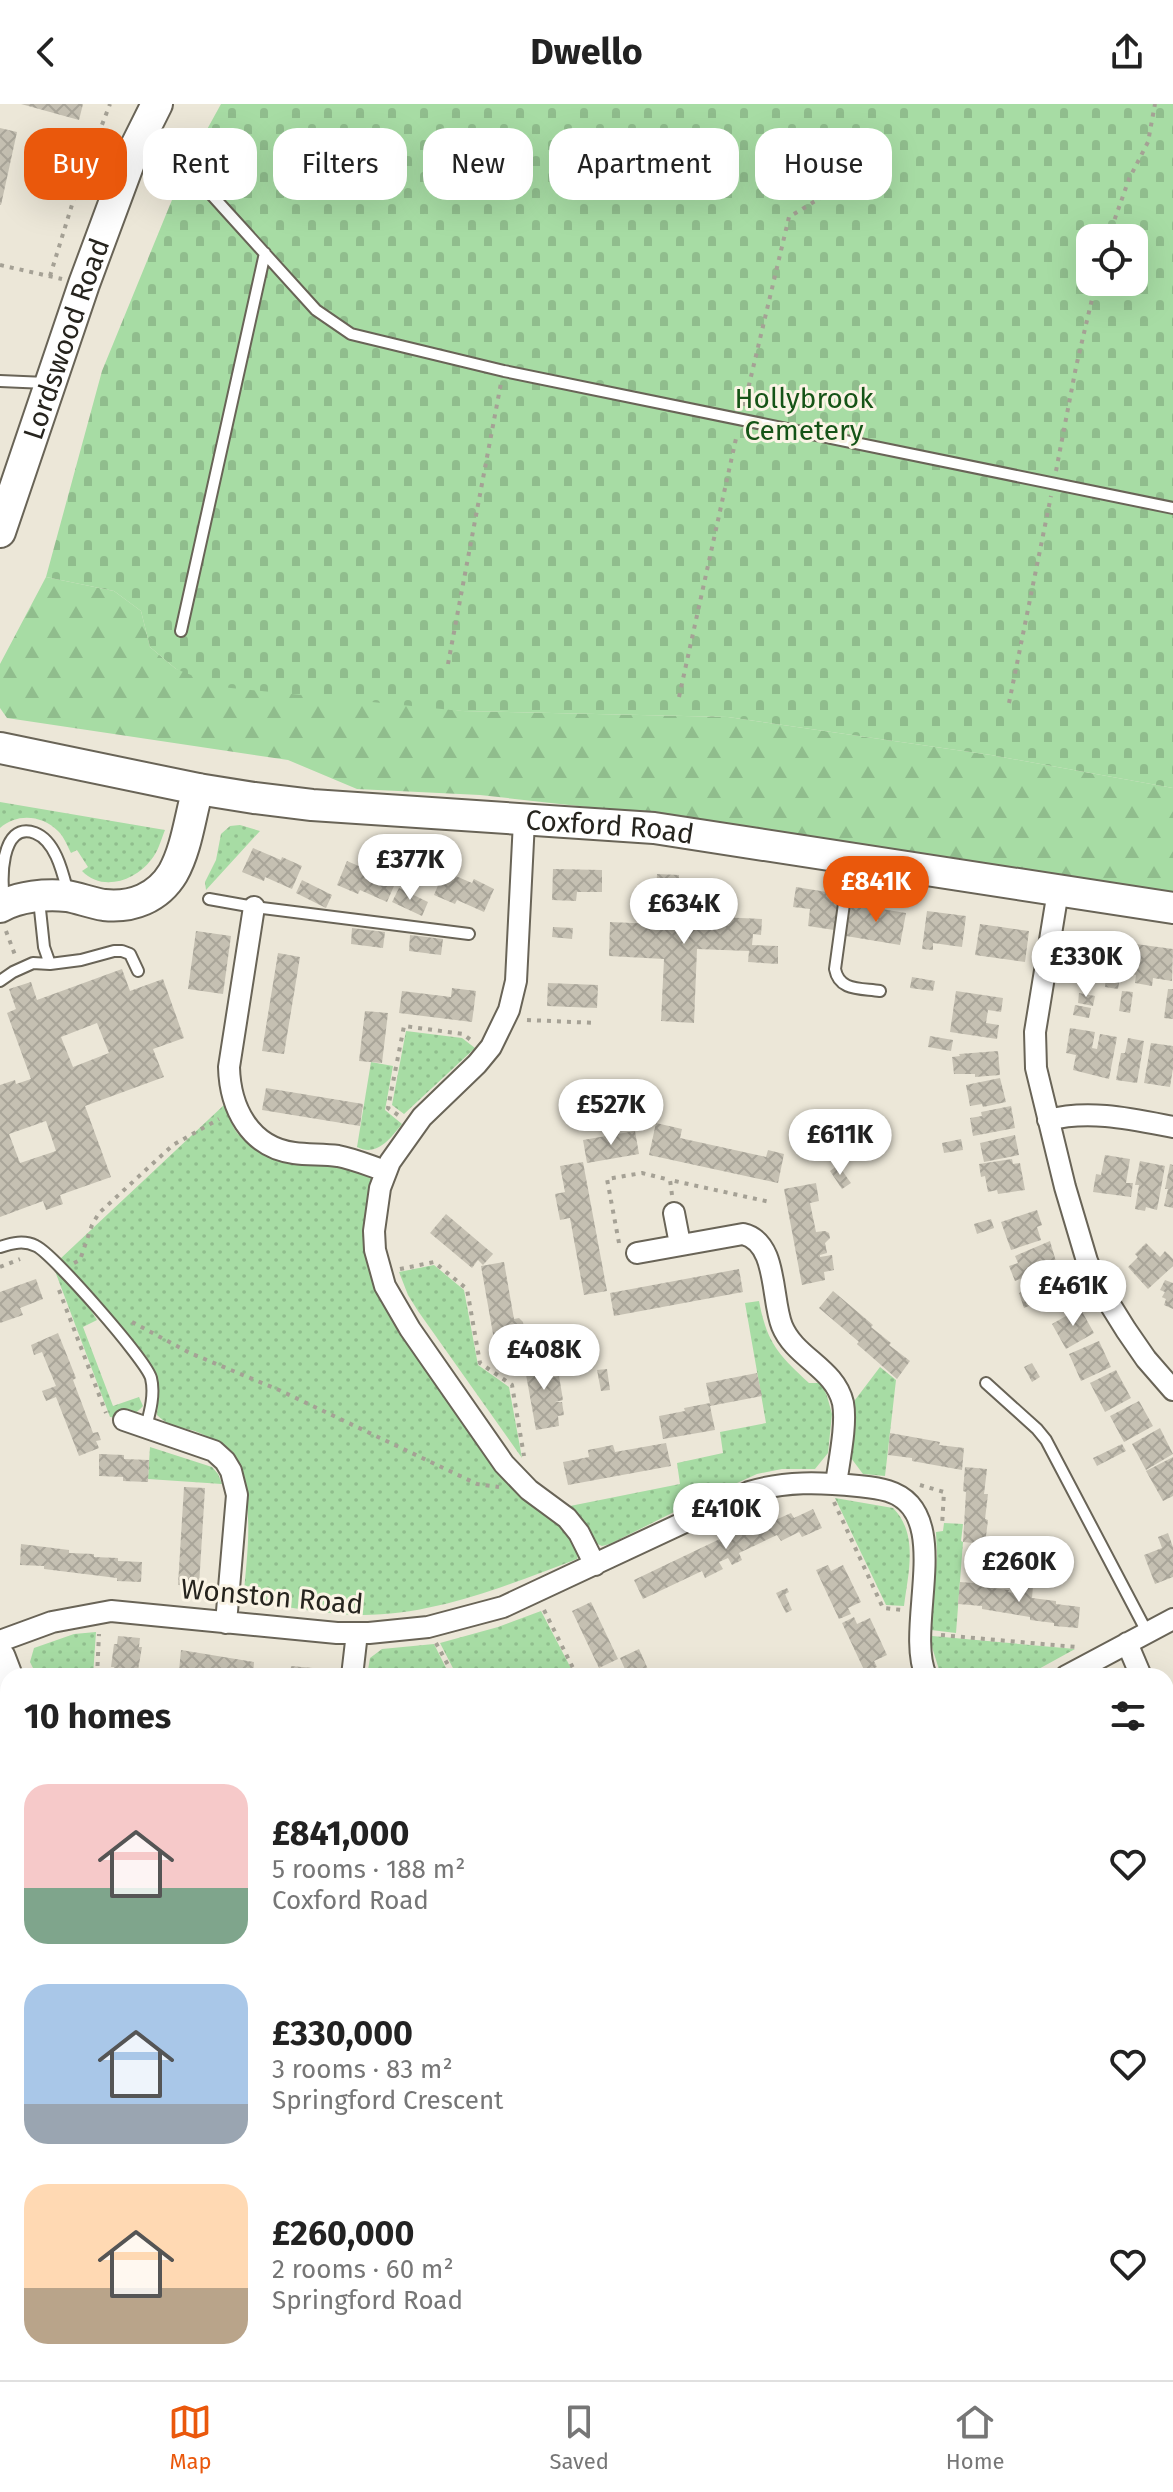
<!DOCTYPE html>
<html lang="en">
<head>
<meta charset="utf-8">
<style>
	:root { --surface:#fff; --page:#f2f2f2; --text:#222; --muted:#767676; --line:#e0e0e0; --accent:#ea580c }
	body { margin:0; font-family:"Fira Sans",sans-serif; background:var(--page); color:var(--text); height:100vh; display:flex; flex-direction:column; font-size:30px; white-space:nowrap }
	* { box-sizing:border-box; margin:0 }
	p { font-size:26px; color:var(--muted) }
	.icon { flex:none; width:44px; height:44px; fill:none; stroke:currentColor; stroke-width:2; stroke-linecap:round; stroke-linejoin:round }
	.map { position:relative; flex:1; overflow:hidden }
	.side { position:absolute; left:0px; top:1564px; width:1174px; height:712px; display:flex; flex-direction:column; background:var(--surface); border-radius:24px 24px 0 0; box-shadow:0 8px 32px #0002 }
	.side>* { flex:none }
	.banner { position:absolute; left:24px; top:24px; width:1126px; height:72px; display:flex; gap:16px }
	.fabs { position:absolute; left:1076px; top:120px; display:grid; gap:16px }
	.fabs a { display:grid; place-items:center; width:72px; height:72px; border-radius:16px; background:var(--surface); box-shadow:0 8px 32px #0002; font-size:40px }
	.price { position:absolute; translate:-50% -68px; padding:0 18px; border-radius:28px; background:#fff; color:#222; font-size:26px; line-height:52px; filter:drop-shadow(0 2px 4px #0008) }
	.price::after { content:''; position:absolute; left:50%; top:48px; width:24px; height:18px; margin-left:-12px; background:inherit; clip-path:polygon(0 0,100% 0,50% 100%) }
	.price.selected { background:var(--accent); color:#fff }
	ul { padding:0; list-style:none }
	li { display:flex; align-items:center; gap:24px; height:200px; padding:0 24px }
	li span { display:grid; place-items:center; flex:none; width:224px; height:160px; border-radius:24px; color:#555 }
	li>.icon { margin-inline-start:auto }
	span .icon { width:96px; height:96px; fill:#fffc; stroke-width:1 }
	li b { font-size:34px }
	h2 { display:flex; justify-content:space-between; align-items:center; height:96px; padding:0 24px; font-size:34px }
	.tag { padding:0 28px; border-radius:24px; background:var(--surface); box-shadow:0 8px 32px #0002; font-size:28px; line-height:72px }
	.tag.selected { background:var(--accent); color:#fff }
	header { display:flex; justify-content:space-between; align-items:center; height:104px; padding:0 24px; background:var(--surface); font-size:36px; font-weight:700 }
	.tab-bar { display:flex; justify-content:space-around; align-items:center; height:112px; border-top:2px solid var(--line); background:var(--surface); font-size:22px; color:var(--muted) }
	.tab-bar a { display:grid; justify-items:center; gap:4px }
	.tab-bar .selected { color:var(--accent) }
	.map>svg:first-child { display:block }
	.grass { fill:url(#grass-dots) }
	.forest { fill:url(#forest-firs) }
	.cemetery { fill:url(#cemetery-stones); fill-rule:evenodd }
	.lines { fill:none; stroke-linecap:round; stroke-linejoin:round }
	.stream { stroke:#6ae6e7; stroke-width:6 }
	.building { fill:url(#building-cross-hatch); fill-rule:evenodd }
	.lane-casing { stroke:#696457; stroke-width:14 }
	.street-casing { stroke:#696457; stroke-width:24 }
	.secondary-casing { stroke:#696457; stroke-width:34 }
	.path { stroke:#a5a195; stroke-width:4; stroke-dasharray:4 6; stroke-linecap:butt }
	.lane { stroke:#fff; stroke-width:10 }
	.street { stroke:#fff; stroke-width:20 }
	.secondary { stroke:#fff; stroke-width:30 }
	.labels { text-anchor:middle; stroke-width:6; stroke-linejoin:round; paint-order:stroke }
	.street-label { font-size:28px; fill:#26241e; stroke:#faf4e5 }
	.park-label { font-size:28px; fill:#155417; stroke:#faf4e5 }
</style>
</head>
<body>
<header><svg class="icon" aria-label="back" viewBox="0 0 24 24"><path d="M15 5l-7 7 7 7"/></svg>Dwello<svg class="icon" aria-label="share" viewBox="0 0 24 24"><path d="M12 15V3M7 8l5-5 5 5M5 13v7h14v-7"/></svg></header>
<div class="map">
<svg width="1173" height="2276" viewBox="0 0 1173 2276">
	<defs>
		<pattern id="grass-dots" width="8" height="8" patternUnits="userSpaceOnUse" patternTransform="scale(2)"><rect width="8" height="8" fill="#a7dca4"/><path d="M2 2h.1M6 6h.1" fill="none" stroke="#90bd8d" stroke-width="1.8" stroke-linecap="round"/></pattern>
		<pattern id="forest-firs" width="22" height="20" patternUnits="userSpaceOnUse" patternTransform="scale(2)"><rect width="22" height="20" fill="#a7dca4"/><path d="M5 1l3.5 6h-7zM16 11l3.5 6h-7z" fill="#90bd8d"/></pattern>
		<pattern id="cemetery-stones" width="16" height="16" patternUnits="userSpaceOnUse" patternTransform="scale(2)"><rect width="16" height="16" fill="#a7dca4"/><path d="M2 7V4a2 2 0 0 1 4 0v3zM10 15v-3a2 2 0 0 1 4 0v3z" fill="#90bd8d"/></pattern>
		<pattern id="building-cross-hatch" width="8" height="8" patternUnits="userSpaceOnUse" patternTransform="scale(2)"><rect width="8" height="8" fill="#c5c0b2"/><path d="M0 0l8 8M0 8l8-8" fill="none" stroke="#a9a599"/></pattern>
	</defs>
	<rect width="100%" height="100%" fill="#ece7d8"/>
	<path class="grass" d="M0,698L165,726C161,736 158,748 151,756C135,777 102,788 82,767L88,763L77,746L71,749C67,741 64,733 58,727C42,711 17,709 0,724Z
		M240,721L260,727L206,786L205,778L216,756L221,730L230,722Z
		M406,927L462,934L475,944L404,1010L392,1001Z
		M371,958L393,962L385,1006L402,1020C390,1035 377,1053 357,1043Z
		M224,1001C228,1010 232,1023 238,1030C270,1065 321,1062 365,1063L374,1069L370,1164L550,1409L580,1445L577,1455C508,1481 434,1512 359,1511C323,1510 285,1502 250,1498L244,1488C248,1436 262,1357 202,1330C183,1321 175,1328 157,1311L159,1281L146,1252L60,1155Z
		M434,1161L464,1186L478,1261L509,1283L522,1354L418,1207L408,1191L399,1168Z
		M55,1167L59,1168L84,1195L97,1216L83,1223L113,1302L139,1293L143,1302C135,1312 122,1315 110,1313Z
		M759,1197C767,1239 778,1250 809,1279H821L827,1292L832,1310L828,1349L815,1365H782L757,1370L686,1402L610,1440L602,1442L595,1439L570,1402L680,1380L677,1359L723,1349L720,1328L766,1319L745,1199Z
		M880,1263L896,1276L885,1372L863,1370L851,1354L855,1296Z
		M150,1343L212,1363L218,1370L222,1380L148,1375Z
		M835,1394L893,1404C919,1430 908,1470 904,1502L886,1501Z
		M944,1419L963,1420L961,1437L963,1438L956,1529L931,1526L937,1451L936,1428L943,1427Z
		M541,1507L575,1572H457L440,1539L498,1523Z
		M96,1528L93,1572H37L30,1558L34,1544L74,1530Z
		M932,1532L1075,1545L1026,1572H941L932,1543Z
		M434,1540L450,1572H367L370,1554L382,1545Z
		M8,2038V2227L0,2233V2180L3,2177L0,2173V2040Z
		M136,2268H673L672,2276H141Z"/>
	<path class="forest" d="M46,473L114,487L141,507L150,543L176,565L462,607L728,613L991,651L1173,684V794L650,710L480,691L357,685L288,656L7,614L0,604V560Z
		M1173,1788V2276H840L839,2268H1166V1792Z
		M292,2268H649L648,2276H299Z
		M673,2268H825L772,2276H672Z"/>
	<path class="cemetery" d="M221,0H1173V684L991,651L728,613L462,607L221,583L176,565L150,543L141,507L114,487L46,473L102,267L183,69ZM1090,134H1134V178H1090Z"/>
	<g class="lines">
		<path class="stream" d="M1166,2039L1173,2026
			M509,2268L519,2276
			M350,2276L366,2268
			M1041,2276L1050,2268"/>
	</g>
	<path class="building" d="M21,0H83L79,16Z
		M0,24L17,28L1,101H0Z
		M253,744L281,756L282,753L302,762L292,785L265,773L264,777L242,768Z
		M347,757L375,769L377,765L397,775L387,798L360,786L358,790L337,781Z
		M553,765L602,766V788H577L576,797L552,796Z
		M444,767L472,779L474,775L494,785L484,808L457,796L455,800L434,791Z
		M657,770L679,771L678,811L762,815L761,831L753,830L752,841L778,842V860L748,858L749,847L697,845L694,919L661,917L664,855L609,852L610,818L655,820Z
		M302,776L332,791L326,804L296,789Z
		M796,783L839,790L834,826L808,822L810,805L793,803Z
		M399,784L428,798L422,812L392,798Z
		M851,800L906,809L900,841L846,832Z
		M927,807L966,812L962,843L933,839V846L922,845Z
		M980,820L1029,827L1025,858L975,851Z
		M553,823L573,824L572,835L552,833Z
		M352,824L385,828L383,844L351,840Z
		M196,827L231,832L223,890L188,885Z
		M410,831L443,835L441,851L409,847Z
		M1082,836L1125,843L1118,885L1105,883L1107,870L1091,867L1089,880L1075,878Z
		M1136,840L1173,845L1172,877L1153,874L1152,882L1135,879L1136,871L1133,870Z
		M278,849L300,853L284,950L262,947Z
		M122,865L130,887L163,875L184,934L153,945L164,973L85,1002L111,1073L60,1091L63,1100L46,1106L43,1097L0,1113V981L15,976L16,980L31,975L7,909L16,905L9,885L31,878L37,896ZM97,919L109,949L73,963L61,933ZM46,1017L56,1047L20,1059L9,1030Z
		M912,873L935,877L933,887L910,884Z
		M548,879L598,881L597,904L547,902Z
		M452,884L476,887L472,918L399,909L402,887L451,893Z
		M1168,885H1173V915L1164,914Z
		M956,887L1003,894L1001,908L988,906L986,919L999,921L997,935L950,928Z
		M1122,887L1133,888L1130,909L1119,907Z
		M1079,889L1095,892L1093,902L1078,899Z
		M1075,901L1091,904L1089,914L1073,911Z
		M365,907L388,909L382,959L359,957Z
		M1070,924L1095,928L1092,944L1097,945L1100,930L1117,933L1109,975L1073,966L1076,951L1066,949Z
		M930,932L953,936L951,947L928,943Z
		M1128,934L1144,937L1137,979L1116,976L1121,949H1125Z
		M1151,939L1173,942V964L1170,983L1144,979Z
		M998,947L1000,971L975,973V970H954L952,953L960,952L959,950Z
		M1000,974L1006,998L983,1003L982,1000L970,1002L966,981Z
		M266,984L363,1000L360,1022L262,1006Z
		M1011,1002L1015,1024L973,1032L970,1014L982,1012L981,1008Z
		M656,1019L682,1025L680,1034L766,1053L768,1046L784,1050L778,1079L649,1051Z
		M635,1027L639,1050L587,1059L583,1036Z
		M1015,1031L1019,1051L984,1058L980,1039Z
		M961,1035L963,1046L944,1049L942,1039Z
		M1105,1051L1130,1055L1126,1079H1133L1131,1093L1093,1088L1096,1070L1101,1071Z
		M1012,1055L1013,1060L1020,1059L1025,1086L998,1090L997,1086L988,1088L985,1072L981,1073L979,1060Z
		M1140,1057L1165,1062L1157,1106L1146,1103L1145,1107L1135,1105L1139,1081H1135Z
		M583,1058L607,1187L584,1191L570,1114L560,1116L555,1090L565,1088L560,1062Z
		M1170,1060L1173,1061V1104L1164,1102L1168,1085H1165Z
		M838,1061L851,1079L842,1085L830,1067Z
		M816,1079L819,1097L810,1099L816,1128L825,1127L829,1129L830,1134L825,1139L827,1149L820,1151V1153L832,1151L834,1166L824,1168L825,1176L802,1181L784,1085Z
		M1037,1106L1042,1121L1037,1123L1041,1136L1011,1146L1001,1118Z
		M446,1110L493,1150L483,1161L478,1156L472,1164L430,1129Z
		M991,1115L994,1124L977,1130L974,1120Z
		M1050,1137L1057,1161L1015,1177L1009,1162L1018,1159L1015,1152Z
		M1146,1139L1160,1153L1165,1147L1173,1155V1162L1148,1185L1128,1163L1138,1153L1135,1150Z
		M504,1158L514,1215L519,1214L523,1218L524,1226L522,1229L517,1230L521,1254L498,1258L481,1162Z
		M1059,1164L1066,1187L1024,1204L1019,1189L1027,1186L1024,1179Z
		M739,1165L743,1188L614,1212L610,1189Z
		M36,1175L43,1195L20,1204L23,1211L0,1219V1188Z
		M1165,1176L1173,1179V1205L1164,1201L1166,1195L1162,1193L1165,1188L1160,1186Z
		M833,1187L873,1221L871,1223L891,1239L889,1241L910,1257L897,1275L857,1240L859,1238L819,1204Z
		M1080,1204L1094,1229L1066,1245L1052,1220Z
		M58,1229L76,1274L73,1276L93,1329L98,1328L101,1336L96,1337L99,1344L79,1352L56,1293L46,1297L42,1287L56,1282L42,1248L34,1251L31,1241Z
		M1099,1237L1111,1263L1081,1277L1069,1250Z
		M547,1250L551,1274L559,1272L563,1296L555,1298H562L564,1311L558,1312L559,1322L536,1326L523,1254Z
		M1032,1259L1040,1273L1032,1278L1024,1263Z
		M607,1265L610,1286L601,1287L597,1266Z
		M1116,1266L1131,1294L1105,1308L1090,1279Z
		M757,1269L762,1292L710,1302L715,1326L663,1335L659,1312L685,1307L684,1304L710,1299L706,1279Z
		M1139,1297L1153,1322L1124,1338L1110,1312Z
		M1160,1324L1173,1350L1146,1366L1132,1340Z
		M890,1329L940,1338L939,1341L964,1344L962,1366L912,1357V1354L888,1351Z
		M666,1339L671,1362L568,1381L563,1358L589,1353L588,1346L613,1341L615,1348Z
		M1122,1340L1126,1347L1097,1362L1093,1354Z
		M99,1350L124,1351V1355L149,1356L148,1378L123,1377V1373L99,1372Z
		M1173,1353V1392L1163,1397L1146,1367Z
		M965,1363L987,1365L984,1390H988L985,1415L988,1416L985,1440L963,1438L966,1388L963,1387Z
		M184,1383L205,1384L199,1482L178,1481Z
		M813,1405L822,1424L802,1433L799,1428L781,1437L777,1431L739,1449L742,1456L732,1461L728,1454L719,1458L723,1465L705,1474L702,1467L643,1495L634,1476L768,1412L771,1418L791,1409L794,1414Z
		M1168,1429L1173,1443V1473L1155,1480L1144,1451L1162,1444L1158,1433Z
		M21,1440L69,1446V1449L94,1450V1453L118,1454V1457L142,1458L141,1478L117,1477V1474L44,1465V1462L20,1461Z
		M828,1461L831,1467L843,1461L861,1498L848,1504L851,1510L839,1515L816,1466Z
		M960,1478L985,1480L984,1483L1009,1486L1008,1488L1022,1490L1023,1481L1033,1482L1032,1494L1056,1497V1500L1080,1503L1078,1524L1054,1522V1519L1030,1516V1513L982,1505V1502L958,1500Z
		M787,1484L789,1488L785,1490L792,1506L786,1509L776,1489Z
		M591,1498L618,1555L599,1564L572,1507Z
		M854,1513L857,1520L870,1514L887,1551L874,1557L877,1563L865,1568L842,1519Z
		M118,1532L140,1534L139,1543H142L137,1572H113L114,1563H111L114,1540H117Z
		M639,1545L651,1572H628L620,1554Z
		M181,1546L254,1558L253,1572H203V1570L179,1567Z
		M291,1562L313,1564L312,1572H290Z
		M1173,1708V1753L1170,1745L1166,1747V1711Z
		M0,1731H8V1763L2,1762L3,1752H0Z
		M0,1828L8,1829V1850L0,1849Z"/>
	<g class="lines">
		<g class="lane-casing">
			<path id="lane" d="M134,49L183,69L210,89L316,206L351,230L504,267L1173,404
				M0,277L46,279
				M181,527L265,149
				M850,756L835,865C839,887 860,884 880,887
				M209,795L254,803L469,830
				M39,796L44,843L50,860
				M5,798C0,780 0,716 35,729C56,737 63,770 68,789
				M0,877L13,868L33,859L50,860L81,856L114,847H122L130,850L138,867
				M0,1143C12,1139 24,1136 36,1142C53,1150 146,1256 151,1274C155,1290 150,1308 146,1323
				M986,1279L1037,1325L1046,1336L1147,1528"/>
		</g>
		<g class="street-casing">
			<path id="street" d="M524,717L516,877L509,906L491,943L477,960L422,1013L390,1058L380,1084L374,1127L375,1146L385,1182L410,1225L504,1360L529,1386L567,1414L579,1429L595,1461
				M1058,787L1035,928L1036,964L1065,1083L1087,1157L1096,1178L1126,1226L1146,1255L1173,1286
				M254,803L229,963C230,1003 249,1043 294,1049C308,1051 323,1050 338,1052C354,1055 370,1062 386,1067
				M1048,1016C1089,1005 1132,1015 1173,1023
				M674,1109L680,1140
				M637,1149L743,1130C778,1138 771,1195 782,1222C795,1254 835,1264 843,1299C847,1321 839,1357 836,1380
				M124,1316L214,1347L225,1357L231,1367L237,1391L226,1519
				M0,1537L52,1518L111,1507L337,1529H369L428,1523L503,1503L749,1388C786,1377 819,1378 858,1382C867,1383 878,1384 888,1387C956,1408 904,1522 926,1572
				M1127,1539L1141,1572
				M352,1572L357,1529
				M1066,1572L1173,1515
				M1166,1628L1173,1638
				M1166,1669L1173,1662
				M0,1699L8,1697
				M0,2256L8,2250"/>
		</g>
		<g class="secondary-casing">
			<g id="secondary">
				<path id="s1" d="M0,428L84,180L133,48L157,0"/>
				<path id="s2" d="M0,644L198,685L254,694L312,701L654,724L1173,804"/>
				<path d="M0,803C19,792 46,790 67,792C79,794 91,799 104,801C132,804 158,794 173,769C187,744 190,712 198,685"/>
				<path d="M0,1554L8,1575"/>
				<path d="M116,2268L121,2276"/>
			</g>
		</g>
		<path class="path" d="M1108,134L1129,75L1148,38L1155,0
			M0,161L62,175
			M50,172L75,91L110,0
			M744,302L789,113L873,62
			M1056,367L1076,263L1096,178
			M448,560L501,279
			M679,593L737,330
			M1009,599L1051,392
			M6,827L15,851
			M527,916L596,919
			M398,1011L388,1004L404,922L463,930L472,937
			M672,1091L670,1076L770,1098
			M619,1139L607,1075L642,1069L670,1076
			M74,1159L80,1156L92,1121L99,1109L173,1041L219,1015
			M0,1163L20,1155
			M400,1165L434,1158L467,1185L480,1259L512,1281L524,1352
			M59,1186L106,1309
			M132,1218L190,1249L279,1286L477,1380L499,1383
			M920,1381L944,1388L942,1422
			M834,1398L883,1504L902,1506
			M544,1506L577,1572
			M941,1531L1076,1543
			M436,1539L454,1572
			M97,1572L99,1530
			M0,1864L8,1865
			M0,1876L4,1885
			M0,2037L8,2035"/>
		<use href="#lane" class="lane"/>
		<use href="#street" class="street"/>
		<use href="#secondary" class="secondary"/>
	</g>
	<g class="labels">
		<g class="street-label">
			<text dy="10" stroke="none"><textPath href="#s1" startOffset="204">Lordswood Road</textPath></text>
			<text dy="10" stroke="none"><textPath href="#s2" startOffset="616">Coxford Road</textPath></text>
			<text transform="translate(272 1492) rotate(5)" y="10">Wonston Road</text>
		</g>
		<g class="park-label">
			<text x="804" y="304">Hollybrook<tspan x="804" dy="32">Cemetery</tspan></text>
		</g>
	</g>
</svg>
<div class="fabs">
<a><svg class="icon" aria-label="locate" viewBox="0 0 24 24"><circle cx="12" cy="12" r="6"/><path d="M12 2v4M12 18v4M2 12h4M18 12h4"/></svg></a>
</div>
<b class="price" style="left:410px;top:798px">£377K</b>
<b class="price selected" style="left:876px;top:820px">£841K</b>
<b class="price" style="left:684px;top:842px">£634K</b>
<b class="price" style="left:1086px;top:895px">£330K</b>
<b class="price" style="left:611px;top:1043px">£527K</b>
<b class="price" style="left:840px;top:1073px">£611K</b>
<b class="price" style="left:1073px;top:1224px">£461K</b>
<b class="price" style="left:544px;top:1288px">£408K</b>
<b class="price" style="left:726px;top:1447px">£410K</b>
<b class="price" style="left:1019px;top:1500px">£260K</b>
<div class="banner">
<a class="tag selected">Buy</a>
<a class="tag">Rent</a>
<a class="tag">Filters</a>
<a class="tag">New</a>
<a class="tag">Apartment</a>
<a class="tag">House</a>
</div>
<section class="side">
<h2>10 homes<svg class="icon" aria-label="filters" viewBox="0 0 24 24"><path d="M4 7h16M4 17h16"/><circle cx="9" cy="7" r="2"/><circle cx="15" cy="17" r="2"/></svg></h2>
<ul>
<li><span style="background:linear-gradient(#f6c9c9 65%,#7fa58c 0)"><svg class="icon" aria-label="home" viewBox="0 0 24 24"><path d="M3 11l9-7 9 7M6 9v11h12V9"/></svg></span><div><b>£841,000</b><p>5 rooms · 188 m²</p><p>Coxford Road</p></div><svg class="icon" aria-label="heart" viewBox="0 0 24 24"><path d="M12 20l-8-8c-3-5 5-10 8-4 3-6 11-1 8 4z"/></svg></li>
<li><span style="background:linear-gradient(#a9c7e8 75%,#9aa5b1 0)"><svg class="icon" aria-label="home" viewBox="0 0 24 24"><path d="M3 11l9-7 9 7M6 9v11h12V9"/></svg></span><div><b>£330,000</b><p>3 rooms · 83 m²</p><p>Springford Crescent</p></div><svg class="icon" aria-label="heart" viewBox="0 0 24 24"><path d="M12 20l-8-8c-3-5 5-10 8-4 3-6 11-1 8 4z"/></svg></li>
<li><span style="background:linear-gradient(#ffd9b3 65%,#b9a48a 0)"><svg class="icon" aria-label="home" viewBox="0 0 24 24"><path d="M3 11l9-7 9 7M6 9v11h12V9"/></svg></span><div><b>£260,000</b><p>2 rooms · 60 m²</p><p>Springford Road</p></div><svg class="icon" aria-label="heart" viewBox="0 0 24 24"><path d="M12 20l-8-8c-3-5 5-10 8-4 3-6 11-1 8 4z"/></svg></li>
</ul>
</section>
</div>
<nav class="tab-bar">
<a class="selected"><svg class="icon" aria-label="map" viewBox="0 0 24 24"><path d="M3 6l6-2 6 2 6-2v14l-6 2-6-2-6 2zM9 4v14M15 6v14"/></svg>Map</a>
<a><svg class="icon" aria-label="saved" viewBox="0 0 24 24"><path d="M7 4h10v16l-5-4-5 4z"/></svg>Saved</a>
<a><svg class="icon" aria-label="home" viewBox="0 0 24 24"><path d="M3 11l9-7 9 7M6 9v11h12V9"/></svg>Home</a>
</nav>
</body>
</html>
